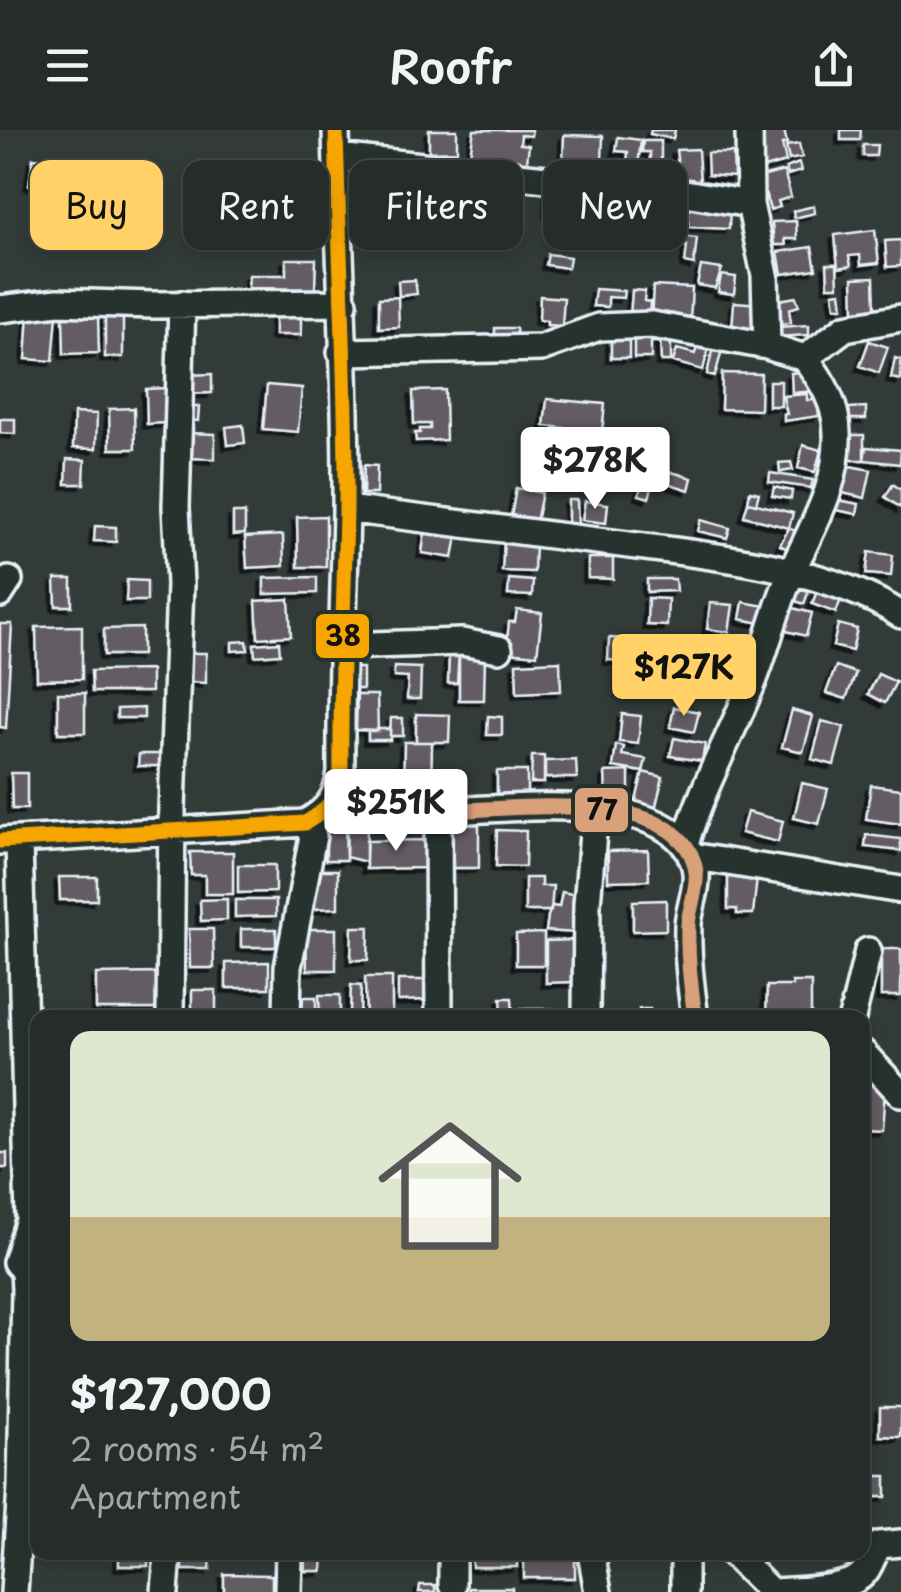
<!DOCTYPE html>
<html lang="en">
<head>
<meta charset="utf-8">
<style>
	:root { --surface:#262c2a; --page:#323836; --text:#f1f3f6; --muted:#a4a7a8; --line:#424847; --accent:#ffd166 }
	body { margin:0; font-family:"Playpen Sans",sans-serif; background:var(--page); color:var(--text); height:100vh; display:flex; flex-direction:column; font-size:38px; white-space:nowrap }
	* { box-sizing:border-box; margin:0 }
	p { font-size:32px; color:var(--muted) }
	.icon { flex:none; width:55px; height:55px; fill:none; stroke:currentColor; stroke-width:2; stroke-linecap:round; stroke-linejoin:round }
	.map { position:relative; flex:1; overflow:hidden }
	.side { position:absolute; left:30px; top:880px; width:840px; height:550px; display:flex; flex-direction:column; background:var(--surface); border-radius:20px; box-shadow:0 5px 15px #0003,0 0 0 2px var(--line) }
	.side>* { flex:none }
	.top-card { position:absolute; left:30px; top:30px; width:842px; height:90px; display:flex; gap:20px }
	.price { position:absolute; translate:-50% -85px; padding:0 22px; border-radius:10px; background:#fff; color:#222; font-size:32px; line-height:65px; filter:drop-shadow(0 2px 5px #0008) }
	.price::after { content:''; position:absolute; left:50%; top:60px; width:30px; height:22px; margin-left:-15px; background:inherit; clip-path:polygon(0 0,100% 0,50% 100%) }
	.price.active { background:var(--accent); color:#111 }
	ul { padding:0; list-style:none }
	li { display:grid; align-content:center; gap:20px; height:530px; padding:0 40px }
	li+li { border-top:2px solid var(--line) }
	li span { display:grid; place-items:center; height:310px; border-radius:20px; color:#555 }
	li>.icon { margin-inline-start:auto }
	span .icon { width:180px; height:180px; fill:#fffc; stroke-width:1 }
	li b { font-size:42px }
	.chip { padding:0 35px; border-radius:20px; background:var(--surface); box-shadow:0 5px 15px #0003,0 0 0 2px var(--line); font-size:35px; line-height:90px }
	.chip.active { background:var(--accent); color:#111 }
	header { display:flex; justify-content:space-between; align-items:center; height:130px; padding:0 40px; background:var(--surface); font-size:45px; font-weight:600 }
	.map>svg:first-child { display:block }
	.building { fill:#645c64; stroke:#e8f1f8; stroke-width:2.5; filter:url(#shadow) }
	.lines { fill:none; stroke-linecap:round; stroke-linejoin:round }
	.minor-casing { stroke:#e8f1f8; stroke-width:32 }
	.minor { stroke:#26332d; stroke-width:25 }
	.bus-1-casing { stroke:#26332d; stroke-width:22 }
	.bus-2-casing { stroke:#26332d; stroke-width:22 }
	.bus-1 { stroke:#d9a179; stroke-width:15 }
	.bus-2 { stroke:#f7a600; stroke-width:15 }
	.line-badge { stroke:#26332d; stroke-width:4 }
	.pale-badge-label { font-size:28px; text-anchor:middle; font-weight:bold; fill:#111 }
</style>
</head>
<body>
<header><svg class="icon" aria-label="menu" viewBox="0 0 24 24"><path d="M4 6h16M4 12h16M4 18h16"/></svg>Roofr<svg class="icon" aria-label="share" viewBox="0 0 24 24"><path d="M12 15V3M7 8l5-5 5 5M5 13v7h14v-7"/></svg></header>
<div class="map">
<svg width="901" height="1462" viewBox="0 0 901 1462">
	<defs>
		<filter id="shadow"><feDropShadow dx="-4.5" dy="4.5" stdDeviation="0" flood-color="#0009"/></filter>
	</defs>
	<rect width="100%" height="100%" fill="#323b38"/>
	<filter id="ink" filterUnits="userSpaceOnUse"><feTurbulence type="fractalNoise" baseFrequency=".01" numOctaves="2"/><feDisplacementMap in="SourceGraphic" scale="20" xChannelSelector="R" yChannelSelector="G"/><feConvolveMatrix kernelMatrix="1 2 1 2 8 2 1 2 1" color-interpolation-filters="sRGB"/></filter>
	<g filter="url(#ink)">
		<path class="building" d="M429,0H457V21L429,22Z
			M474,0H532L531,6L521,5L520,14L529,15L526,40L518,39L520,30L500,27L498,36L469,31Z
			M651,0H675L673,9L650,4Z
			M771,0H784L787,13L782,14L786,32L756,40L752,24L764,21L759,3Z
			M841,0H861L860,10H841Z
			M564,5L603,6L602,32L563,31Z
			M618,7L641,10L637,46L626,44L628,22L616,21Z
			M643,11H661V37H650V22H642Z
			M799,14L802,27L789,30L786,16Z
			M863,15H877L876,26H863Z
			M698,19L700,53L680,52L676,20Z
			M707,23H733L734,47L708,45Z
			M33,28L54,30L50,57L29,55Z
			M799,33L801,41L788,45L786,38Z
			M784,41L791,67L778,71L780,77L770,80L761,47Z
			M595,55L621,59L617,91L587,87Z
			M624,60L647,64L641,95L619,91Z
			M548,65H574V84L548,85Z
			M814,76L815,83L794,88L793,81Z
			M689,77L730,79L729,99L688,97Z
			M682,87V100L656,101L655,88Z
			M796,91L797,109H785L786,115H774L772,92Z
			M875,100L879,133L861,135L860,125L849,126L851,136L838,138L835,105Z
			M673,105L697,108L694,135L685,133L687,116L672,115Z
			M901,110V136L887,137L885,111Z
			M812,117L816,139L782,144L778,122Z
			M548,124L570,127L568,138L546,135Z
			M286,129H316L315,159L248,158L249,145H286Z
			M827,134H837L838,156H828Z
			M701,136L722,139L715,158L697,155Z
			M721,145L736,147L734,164L718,162Z
			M874,147L875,180L854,181L853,148Z
			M415,150L417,164L399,166L398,151Z
			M653,156L692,158L690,193L673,192V184H666V192L651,191Z
			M595,159L624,161L623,168L608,167V177L593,176Z
			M632,160L645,161L644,171L650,172L649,189L630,188Z
			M841,162L843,177H835L833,163Z
			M540,166L564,168L562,196L547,195V191L539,190Z
			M398,167L399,197L379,198V168Z
			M796,167L799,176L789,179L791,192L778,195L773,171Z
			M734,172L761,174L759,202L732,200Z
			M275,181H301V205H275Z
			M29,183L57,185L53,231L26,229Z
			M98,186L99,223L64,224L63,187Z
			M105,187H123V227H105Z
			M809,195V205L777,207V197Z
			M495,198H516L517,211H495Z
			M611,199H660V212H651V228H634V210H629V228H611Z
			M660,206H671V231H661Z
			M869,211L888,217L879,243L860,236Z
			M697,217L708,220L703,240L673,232L677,219L695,224Z
			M713,218L722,220L715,246L707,244Z
			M895,228L901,230V250L891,248Z
			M813,241L815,261L792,263L791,243Z
			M722,243L761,244L760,280L721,279Z
			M212,244V263L187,264L186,245Z
			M769,251H781V276H769Z
			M267,255L302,258L298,302L263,299Z
			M166,258L167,293L147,294L146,259Z
			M445,260L446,310L416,311L415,303H420V299H430V294H414L413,261Z
			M807,264V270H818L819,286L784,291V284H787L783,266Z
			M547,269L605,274L602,302L544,296Z
			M183,276L199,277L198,291L183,290Z
			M866,277V289H850L849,278Z
			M134,278L135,319H110L109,279Z
			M74,283L97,284L96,319L73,318Z
			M0,289H15V304L0,303Z
			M243,295L245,313L228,315L226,297Z
			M187,303L215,304V329L187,328Z
			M843,305H864V330H843Z
			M803,315L821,320L815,342L798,338Z
			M866,317L901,320L900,334L864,330Z
			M67,329L85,330L84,354H66Z
			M791,332L793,340L780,342L779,333Z
			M364,335L377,336L376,364H363Z
			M647,335L658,338L649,368L639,365Z
			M844,335L871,340L865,368L838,362Z
			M665,340L692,348L689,360L661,351Z
			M770,343L813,350L811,358L769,352Z
			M893,354L901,360V378L885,367Z
			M774,357L792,361L791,369L772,366Z
			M516,358L542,363L536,392L511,387Z
			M750,361L759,363L756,374L748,372Z
			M827,368L859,374L857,384L825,378Z
			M568,370H577L578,395H568Z
			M585,371L608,374L606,393L582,390Z
			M748,372L793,383L789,398L744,386Z
			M233,383H245V404L233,405Z
			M326,386V437H298L297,387Z
			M701,390L730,398L727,408L698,401Z
			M95,396L116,397V412L94,411Z
			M789,398L801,404L791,421L780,415Z
			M425,401L457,406L453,428L422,423Z
			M283,405L284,436L247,438L245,407Z
			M504,411L535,414L534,442L502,441Z
			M869,422L893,425L891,446L866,444Z
			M588,428H613V449L588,448Z
			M317,447V463L264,464V448Z
			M55,449H72V476H56Z
			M509,449L533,451L532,466L508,465Z
			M647,449H675L676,461L647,462Z
			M127,450L147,451V471H126Z
			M797,450L811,455L804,474L790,469Z
			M820,453L844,461L836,483L812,474Z
			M648,468L668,469L667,496L647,495Z
			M289,469L291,506L258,508L256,471Z
			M743,472L770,477L766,494L740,489Z
			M710,473L733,475L729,502L707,499Z
			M789,477L812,483L806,506L783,500Z
			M517,480L542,483L537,525L506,522L509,492H515Z
			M0,494H12L6,598L0,597Z
			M838,494L857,499L852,521L833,516Z
			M82,496V549L37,550L36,497Z
			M142,498V525H104V499Z
			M609,508L633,509L632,531L608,530Z
			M247,511L248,520L232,521V512Z
			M279,512L280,524L255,526L254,514Z
			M188,523H206V553L187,552Z
			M449,523H459L457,553H448Z
			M459,525L485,526L484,570H459Z
			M560,531L561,561L517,563L516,533Z
			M836,536L856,543L846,569L826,563Z
			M394,537L421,538L420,569H407L408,548L394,547Z
			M352,538H363V559H352Z
			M151,540V562H92L91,541Z
			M878,544L896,552L885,573L868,564Z
			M58,563H85V603H58Z
			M357,565H377L378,601L356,600Z
			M674,577L699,582L694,602L670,597Z
			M144,578V588H117V579Z
			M792,580L813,586L803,622L782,617Z
			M416,584L450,585L449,612H416Z
			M622,584L641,586L638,614L619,612Z
			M488,586L502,587V605H487Z
			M391,588H403V606H390Z
			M822,591L844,597L834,635L812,629Z
			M377,599H390V610H368V601H377Z
			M674,608L705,614L702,631L670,626Z
			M404,612H432L431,670L403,669Z
			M616,615L624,617L622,625L646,629L643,642L613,637Z
			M139,624H162V636H138Z
			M532,626H544V653H531Z
			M576,630L577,648H545V631Z
			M497,641H527V664H497Z
			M629,641V665H606L605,642Z
			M643,642L663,647L654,684L634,679Z
			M11,643H27V679H12Z
			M802,653L828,659L819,694L794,688Z
			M871,655L901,659V694L866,689Z
			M747,682L783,691L778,712L741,703Z
			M448,694H479V738H448Z
			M326,697H345L346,730H326Z
			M347,700L367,701L366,732L346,727Z
			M497,700L526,701L525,737L496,736Z
			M866,705L901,709V721L865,717Z
			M425,710V738L366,739V711Z
			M648,720L649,750L608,751V721Z
			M190,722H233V764H205V745H191Z
			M238,735H275V762L238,763Z
			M728,738L758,739L753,784H737V779H728Z
			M315,740H338V778L315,779Z
			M59,747H97V770H60Z
			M525,748H541V756H553L551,781H525Z
			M562,762L577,765L576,803L546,801L548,786L552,776L559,777Z
			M227,769V790L201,791L200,770Z
			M235,770H276V786L235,787Z
			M666,770V800L633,801V771Z
			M352,797H369L368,830H351Z
			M189,799H213L214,838H190Z
			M241,799H276V817H241Z
			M306,799H336V840H307Z
			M544,803V835H516V804Z
			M575,810V852L546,853V811Z
			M881,819H901V866H881Z
			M269,832V858H226V833Z
			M157,843V879H96V844Z
			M365,847H392V888H366Z
			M398,850H427V870L398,871Z
			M792,852H811V884H803V888H766L767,856H793Z
			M351,855L361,856L360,884L350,883Z
			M192,860H216V887H192Z
			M319,865H340V888H320Z
			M303,867H316V888H302Z
			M501,868H512L513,888H494L502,885Z
			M519,879H554V888H519Z
			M639,879H650V888H639Z
			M862,947L886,948L882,1000L862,999Z
			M0,1023H7V1038H0Z
			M880,1277H901V1307L880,1306Z
			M862,1346H886V1367H862Z
			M119,1422H148V1436H119Z
			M306,1422H323L322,1441H305Z
			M472,1422H517V1437H472Z
			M524,1422H575V1448H524Z
			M183,1424H211L210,1440H183Z
			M224,1444L272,1445V1462H224Z
			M420,1455H435V1462H419Z
			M469,1458H512V1462H469Z"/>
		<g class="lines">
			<g class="minor-casing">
				<path id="minor" d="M749,0L750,74L765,145L767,216
					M337,27L556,50H608L750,74
					M0,179L58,172L153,175L344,173
					M341,222L541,218L599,197L652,195L767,216L805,228L845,198L901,188
					M346,379C432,390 518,401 605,412C696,424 824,434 901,485
					M0,464L9,450
					M341,516L462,512L499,519
					M335,666C369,680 404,681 441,681C504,681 684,653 696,742C698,759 689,778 688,795C687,826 691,857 695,888
					M438,681L439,888
					M0,711L305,693C327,681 337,668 341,643C340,556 344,469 346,382C347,255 339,127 336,0
					M686,711C703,655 732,604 754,549C767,516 775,481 789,448C809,401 839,357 837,304C837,275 822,250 805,228
					M691,726L901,760
					M170,888L172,679L180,454L176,377L182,174
					M287,888L288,837L313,706L305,693
					M586,888L587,774L595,680
					M852,888L868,821
					M862,922L901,964
					M591,1422L598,1462
					M684,1422V1462
					M731,1422L771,1462
					M452,1455V1422
					M14,1462L21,1357L25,1159L24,1141L16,1132L29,1090L19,712
					M165,1462L168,1422
					M288,1462L289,1422
					M776,1462C798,1460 847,1461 863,1444C870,1437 873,1424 879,1415L901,1413"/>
			</g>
			<use href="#minor" class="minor"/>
			<g class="bus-1-casing">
				<path id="bus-1" d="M335,666C369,680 404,681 441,681C504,681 684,653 696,742C698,759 689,778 688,795C687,826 691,857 695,888"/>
			</g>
			<g class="bus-2-casing">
				<path id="bus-2" d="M0,711L305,693C327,681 337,668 341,643C340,556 344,469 346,382C347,255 339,127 336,0"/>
			</g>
			<use href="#bus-1" class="bus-1"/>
			<use href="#bus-2" class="bus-2"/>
		</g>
	</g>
	<g class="line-badge">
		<rect x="314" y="482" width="57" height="48" rx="10" fill="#f7a600"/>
		<rect x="573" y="656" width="57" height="48" rx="10" fill="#d9a179"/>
	</g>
	<g class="pale-badge-label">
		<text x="343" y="516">38</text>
		<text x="602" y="690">77</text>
	</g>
</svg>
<b class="price" style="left:595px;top:382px">$278K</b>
<b class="price active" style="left:684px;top:589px">$127K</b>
<b class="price" style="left:396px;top:724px">$251K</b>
<div class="top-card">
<a class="chip active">Buy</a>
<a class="chip">Rent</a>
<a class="chip">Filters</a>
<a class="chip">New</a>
</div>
<section class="side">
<ul>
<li><span style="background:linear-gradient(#dfe7d0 60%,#c2b280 0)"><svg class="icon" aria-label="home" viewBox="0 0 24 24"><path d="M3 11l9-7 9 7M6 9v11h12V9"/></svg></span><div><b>$127,000</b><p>2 rooms · 54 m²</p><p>Apartment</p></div></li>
</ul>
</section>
</div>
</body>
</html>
